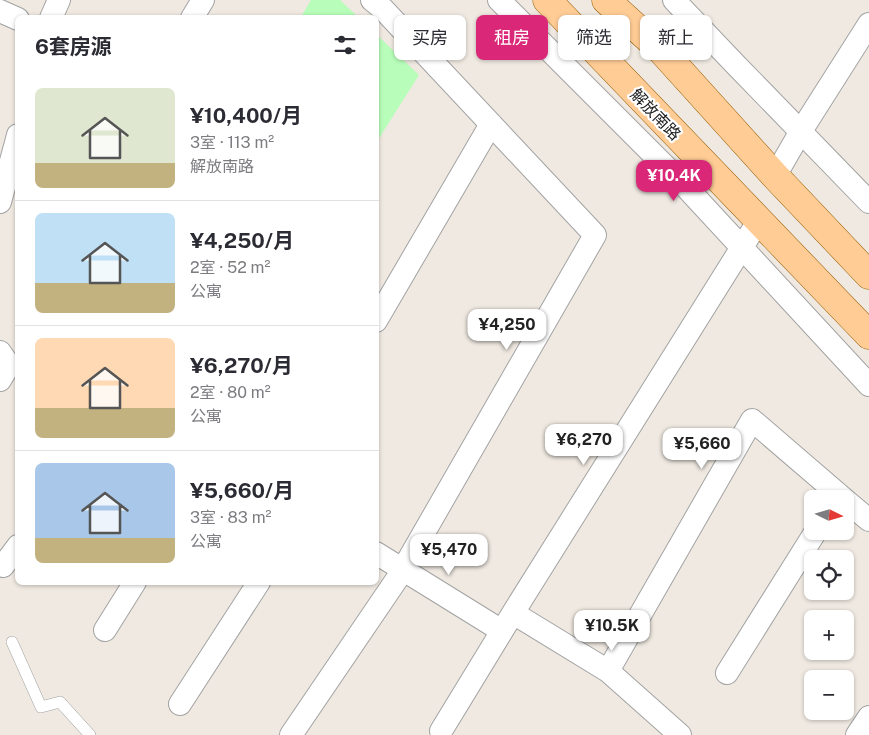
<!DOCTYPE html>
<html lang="zh">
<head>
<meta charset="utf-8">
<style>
	:root { --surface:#fff; --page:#f7f7f7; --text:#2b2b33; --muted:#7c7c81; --line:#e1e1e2; --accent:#db2777 }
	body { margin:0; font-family:"Public Sans","Noto Sans SC",sans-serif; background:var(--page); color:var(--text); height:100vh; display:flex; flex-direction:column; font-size:19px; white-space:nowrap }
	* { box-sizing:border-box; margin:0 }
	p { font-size:16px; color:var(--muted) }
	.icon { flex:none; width:28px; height:28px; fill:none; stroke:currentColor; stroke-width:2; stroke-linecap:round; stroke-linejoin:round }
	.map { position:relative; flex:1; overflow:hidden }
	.details { position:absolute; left:15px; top:15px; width:364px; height:570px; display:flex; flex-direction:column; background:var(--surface); border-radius:8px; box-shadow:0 1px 4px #0004 }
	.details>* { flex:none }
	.top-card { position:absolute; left:394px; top:15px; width:400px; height:45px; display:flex; gap:10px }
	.needle { width:32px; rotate:95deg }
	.buttons { position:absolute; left:804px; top:490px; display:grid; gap:10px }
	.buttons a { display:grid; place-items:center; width:50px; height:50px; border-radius:8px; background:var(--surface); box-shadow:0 1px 4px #0004; font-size:25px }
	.price { position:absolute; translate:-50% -42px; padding:0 11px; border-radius:10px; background:#fff; color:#222; font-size:16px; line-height:32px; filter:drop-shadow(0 1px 2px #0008) }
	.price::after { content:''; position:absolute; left:50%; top:30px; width:15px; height:11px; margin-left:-8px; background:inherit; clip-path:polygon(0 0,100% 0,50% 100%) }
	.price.on { background:var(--accent); color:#fff }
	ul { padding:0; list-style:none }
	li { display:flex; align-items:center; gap:15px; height:125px; padding:0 20px }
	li+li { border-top:1px solid var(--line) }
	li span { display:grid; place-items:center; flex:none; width:140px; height:100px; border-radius:8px; color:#555 }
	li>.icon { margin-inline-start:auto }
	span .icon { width:60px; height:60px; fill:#fffc; stroke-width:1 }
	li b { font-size:21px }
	h2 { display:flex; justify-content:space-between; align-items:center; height:60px; padding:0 20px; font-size:21px }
	.pill { padding:0 18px; border-radius:8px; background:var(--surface); box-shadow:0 1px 4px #0004; font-size:18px; line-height:45px }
	.pill.on { background:var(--accent); color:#fff }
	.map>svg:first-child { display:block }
	.park { fill:#b8feba }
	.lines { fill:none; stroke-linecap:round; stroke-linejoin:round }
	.service-casing { stroke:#a3a3a3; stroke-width:12 }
	.minor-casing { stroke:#a3a3a3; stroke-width:24 }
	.primary-casing { stroke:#945c00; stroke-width:29 }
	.service { stroke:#fff; stroke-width:11 }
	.minor { stroke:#fff; stroke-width:22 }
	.primary { stroke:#ffcc95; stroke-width:28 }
	.labels { text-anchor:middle; stroke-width:4.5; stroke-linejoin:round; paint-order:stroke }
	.street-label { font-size:16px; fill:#1c1c1c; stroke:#fff }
</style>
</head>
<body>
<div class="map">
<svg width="869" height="735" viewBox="0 0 869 735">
	<rect width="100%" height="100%" fill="#efe9e1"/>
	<path class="park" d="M311,0H340L358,17H301Z
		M376,34L419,75L376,143Z"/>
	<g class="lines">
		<g class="service-casing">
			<path id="service" d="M12,642L41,707L60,702L90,735"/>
		</g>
		<g class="minor-casing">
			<path id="minor" d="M499,0L684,185L869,385
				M674,0L735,64L869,202
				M0,11L18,19
				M51,18L59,0
				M192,18L203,0
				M775,176L801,131L869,24
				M0,202L18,135
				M376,321L491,124
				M0,352L9,365L0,380
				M845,500L869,520
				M376,553L502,631
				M3,566L18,546
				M513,613L608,671L680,735
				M105,630L135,582
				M608,671L752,420L844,499
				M727,673L816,531
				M180,704L259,582
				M441,731L513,613L759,220
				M291,735L399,576L595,235L383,9L372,0
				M857,735L869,717"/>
		</g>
		<g class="primary-casing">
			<path id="primary" d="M547,0L869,335
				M606,0L662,51L775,176L869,275"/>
		</g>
		<use href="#service" class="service"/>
		<use href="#minor" class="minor"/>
		<use href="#primary" class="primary"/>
	</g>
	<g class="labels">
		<g class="street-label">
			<text transform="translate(656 114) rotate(46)" y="6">解放南路</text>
		</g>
	</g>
</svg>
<div class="buttons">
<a><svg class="needle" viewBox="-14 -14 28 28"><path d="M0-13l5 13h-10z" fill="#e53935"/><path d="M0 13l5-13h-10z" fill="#7c7c81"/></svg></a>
<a><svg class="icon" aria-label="locate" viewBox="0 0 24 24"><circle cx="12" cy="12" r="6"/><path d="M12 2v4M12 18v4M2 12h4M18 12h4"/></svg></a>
<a>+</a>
<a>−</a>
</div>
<b class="price on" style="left:674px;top:202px">¥10.4K</b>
<b class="price" style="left:507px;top:351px">¥4,250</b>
<b class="price" style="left:584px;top:466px">¥6,270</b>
<b class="price" style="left:702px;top:470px">¥5,660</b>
<b class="price" style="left:449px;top:576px">¥5,470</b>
<b class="price" style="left:612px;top:652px">¥10.5K</b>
<div class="top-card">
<a class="pill">买房</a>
<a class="pill on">租房</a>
<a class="pill">筛选</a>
<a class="pill">新上</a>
</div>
<section class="details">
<h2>6套房源<svg class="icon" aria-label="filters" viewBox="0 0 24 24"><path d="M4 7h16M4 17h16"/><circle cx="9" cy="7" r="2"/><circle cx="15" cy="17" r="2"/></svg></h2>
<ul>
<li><span style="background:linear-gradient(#dfe7d0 75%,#c2b280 0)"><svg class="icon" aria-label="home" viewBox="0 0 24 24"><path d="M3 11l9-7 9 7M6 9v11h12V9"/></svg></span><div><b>¥10,400/月</b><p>3室 · 113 m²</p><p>解放南路</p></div></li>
<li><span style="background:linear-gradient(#bfe0f5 70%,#c2b280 0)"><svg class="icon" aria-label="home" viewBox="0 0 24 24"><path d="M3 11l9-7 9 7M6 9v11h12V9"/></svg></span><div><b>¥4,250/月</b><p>2室 · 52 m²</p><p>公寓</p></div></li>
<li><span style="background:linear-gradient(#ffd9b3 70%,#c2b280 0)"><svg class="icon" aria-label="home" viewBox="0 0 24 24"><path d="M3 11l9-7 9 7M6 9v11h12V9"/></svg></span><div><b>¥6,270/月</b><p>2室 · 80 m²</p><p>公寓</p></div></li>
<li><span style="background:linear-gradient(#a9c7e8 75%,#c2b280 0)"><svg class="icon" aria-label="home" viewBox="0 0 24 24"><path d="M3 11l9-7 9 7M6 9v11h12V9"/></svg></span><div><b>¥5,660/月</b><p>3室 · 83 m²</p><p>公寓</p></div></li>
</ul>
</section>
</div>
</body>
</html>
